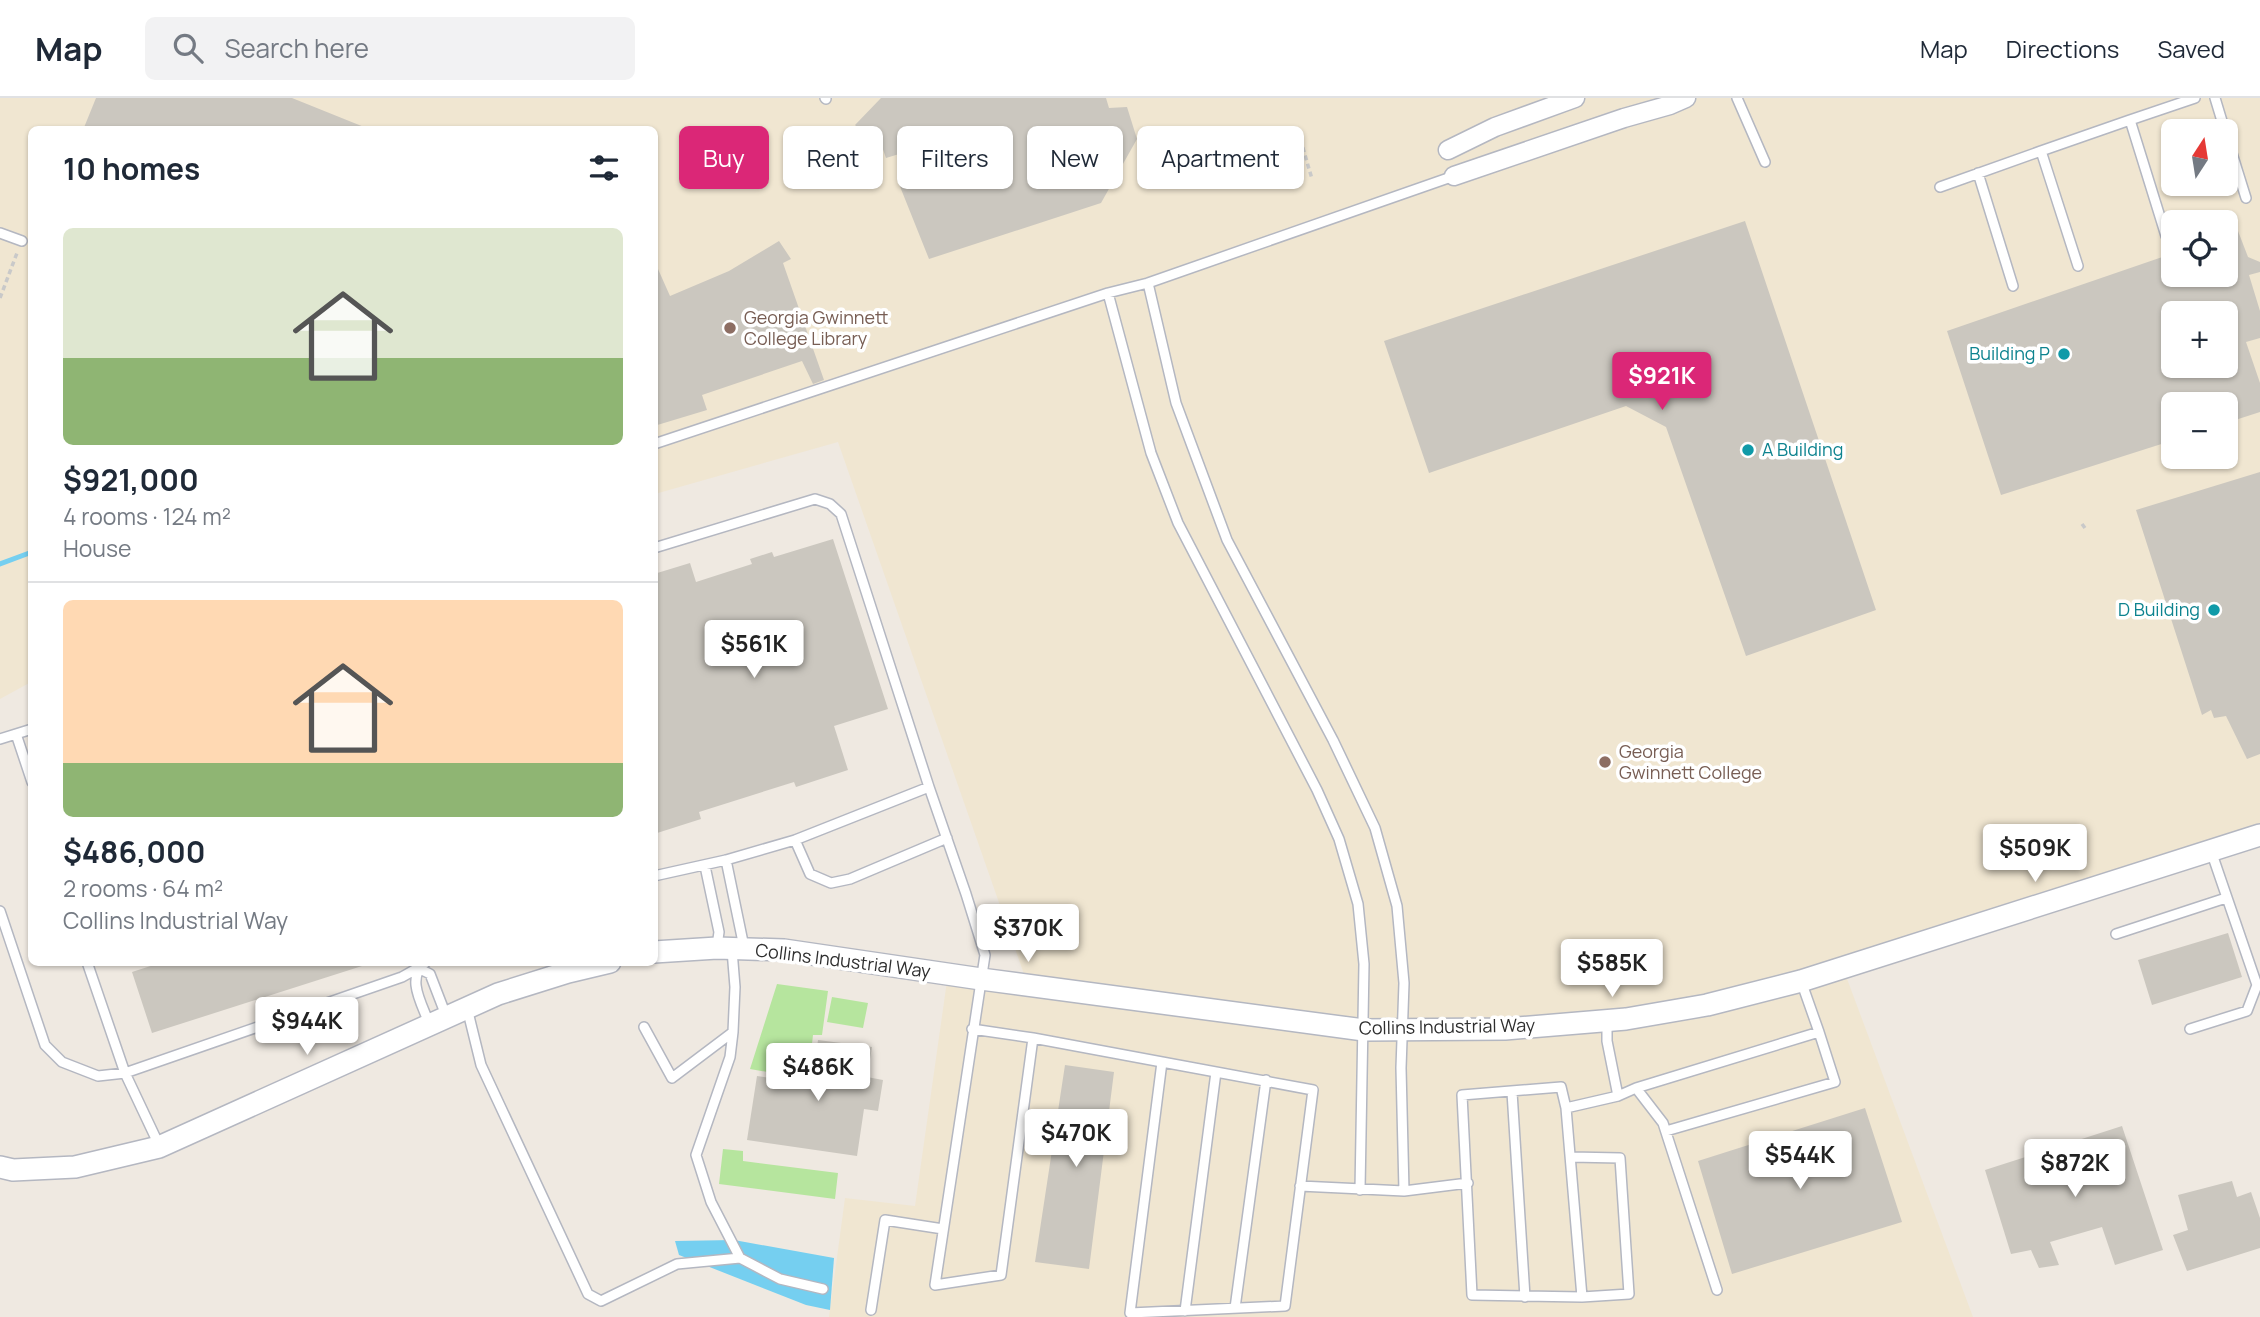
<!DOCTYPE html>
<html lang="en">
<head>
<meta charset="utf-8">
<style>
	:root { --surface:#fff; --page:#f2f2f3; --text:#1f2937; --muted:#747a83; --line:#e0e1e3; --accent:#db2777 }
	body { margin:0; font-family:Manrope,sans-serif; background:var(--page); color:var(--text); height:100vh; display:flex; flex-direction:column; font-size:26px; white-space:nowrap }
	* { box-sizing:border-box; margin:0 }
	p { font-size:23px; color:var(--muted) }
	.icon { flex:none; width:38px; height:38px; fill:none; stroke:currentColor; stroke-width:2; stroke-linecap:round; stroke-linejoin:round }
	.map { position:relative; flex:1; overflow:hidden }
	.panel { position:absolute; left:28px; top:28px; width:630px; height:840px; display:flex; flex-direction:column; background:var(--surface); border-radius:10px; box-shadow:0 2px 5px #0004 }
	.panel>* { flex:none }
	.hud { position:absolute; left:679px; top:28px; width:665px; height:63px; display:flex; gap:14px }
	.needle { width:46px; rotate:12deg }
	.tools { position:absolute; left:2161px; top:21px; display:grid; gap:14px }
	.tools a { display:grid; place-items:center; width:77px; height:77px; border-radius:10px; background:var(--surface); box-shadow:0 2px 5px #0004; font-size:35px }
	.price { position:absolute; translate:-50% -60px; padding:0 16px; border-radius:7px; background:#fff; color:#222; font-size:23px; line-height:46px; filter:drop-shadow(0 2px 4px #0008) }
	.price::after { content:''; position:absolute; left:50%; top:42px; width:21px; height:16px; margin-left:-10px; background:inherit; clip-path:polygon(0 0,100% 0,50% 100%) }
	.price.current { background:var(--accent); color:#fff }
	ul { padding:0; list-style:none }
	li { display:grid; align-content:center; gap:14px; height:371px; padding:0 35px }
	li+li { border-top:2px solid var(--line) }
	li span { display:grid; place-items:center; height:217px; border-radius:10px; color:#555 }
	li>.icon { margin-inline-start:auto }
	span .icon { width:126px; height:126px; fill:#fffc; stroke-width:1 }
	li b { font-size:30px }
	h2 { display:flex; justify-content:space-between; align-items:center; height:84px; padding:0 35px; font-size:30px }
	.tag { padding:0 24px; border-radius:10px; background:var(--surface); box-shadow:0 2px 5px #0004; font-size:24px; line-height:63px }
	.tag.current { background:var(--accent); color:#fff }
	header { display:flex; align-items:center; gap:42px; box-sizing:border-box; height:98px; padding:0 35px; background:var(--surface); border-bottom:2px solid var(--line) }
	header strong { font-size:33px }
	nav { display:flex; gap:38px; margin-inline-start:auto; font-size:24px }
	.search { width:490px; height:63px; background:var(--page); display:flex; align-items:center; gap:18px; box-sizing:border-box; padding:0 24px; border-radius:10px; color:var(--muted); font-size:26px }
	.map>svg:first-child { display:block }
	.education { fill:#f0e6d1; fill-rule:evenodd }
	.green { fill:#b6e59e }
	.water { fill:#75cff0 }
	.lines { fill:none; stroke-linecap:round; stroke-linejoin:round }
	.stream { stroke:#75cff0; stroke-width:5 }
	.building { fill:#cbc7bf; fill-rule:evenodd }
	.service-casing { stroke:#b4b7c1; stroke-width:12 }
	.minor-casing { stroke:#b4b7c1; stroke-width:21 }
	.tertiary-casing { stroke:#b4b7c1; stroke-width:24 }
	.path { stroke:#c9c9c9; stroke-width:3.5; stroke-dasharray:5 3.5; stroke-linecap:butt }
	.service { stroke:#fff; stroke-width:9 }
	.minor { stroke:#fff; stroke-width:18 }
	.tertiary { stroke:#fff; stroke-width:21 }
	.education-dot { fill:#8d6e63; stroke:#fff; stroke-width:2.5 }
	.culture-dot { fill:#0f9aa8; stroke:#fff; stroke-width:2.5 }
	.labels { text-anchor:middle; stroke-width:7; stroke-linejoin:round; paint-order:stroke }
	.education-label { font-size:18px; fill:#785e54; stroke:#fff; text-anchor:start }
	.culture-label { font-size:18px; fill:#0d838f; stroke:#fff; text-anchor:end }
	.street-label { font-size:18px; fill:#2e2e2e; stroke:#fff }
</style>
</head>
<body>
<header>
<strong>Map</strong>
<div class="search"><svg class="icon" aria-label="search" viewBox="0 0 24 24"><circle cx="10" cy="10" r="6"/><path d="M15 15l6 6"/></svg>Search here</div>
<nav><a>Map</a><a>Directions</a><a>Saved</a></nav>
</header>
<div class="map">
<svg width="2260" height="1219" viewBox="0 0 2260 1219">
	<rect width="100%" height="100%" fill="#efe9e1"/>
	<path class="education" d="M0,0H2260V727L1843,870L1973,1219H829L845,1100L915,1108L948,876L1025,879L838,344L655,396L654,32H32L31,584L0,601ZM2174,33H2226V86H2174ZM2174,124H2226V177H2174ZM2174,215H2226V268H2174ZM2174,306H2226V359H2174Z"/>
	<path class="green" d="M777,886L828,893L822,937H813L808,981L750,971Z
		M832,899L868,905L863,930L827,924Z
		M723,1051L743,1053V1063L838,1075L835,1101L719,1086Z"/>
	<path class="water" d="M734,1142L834,1160L830,1212L806,1207L679,1157L675,1143Z"/>
	<g class="lines">
		<path class="stream" d="M0,466L32,454"/>
	</g>
	<path class="building" d="M96,0H292L369,31L83,32Z
		M881,0H1106L1109,10L1127,9L1137,41L1101,105L929,161L899,86L918,81L909,53L886,60L878,37L869,41L855,27Z
		M1745,123L1876,512L1746,558L1666,329L1626,308L1429,375L1384,243Z
		M2238,133L2248,159L2260,164V174L2249,177L2260,213V240L2246,244L2260,285V314L2226,325V306H2174V342L2001,397L1947,233L2174,155V177H2226V137ZM2174,215H2226V268H2174Z
		M779,143L791,161L783,165L824,282L813,286L802,263L702,297L707,312L654,328V162L670,198L729,173Z
		M2260,374V656L2247,661L2226,618L2214,620L2211,612L2202,617L2136,412Z
		M833,441L888,611L834,628L848,672L796,689L794,684L699,714L701,721L654,736V476L690,465L696,484L752,466L750,461L772,454L774,459Z
		M2228,835L2242,879L2152,907L2138,862Z
		M163,864H362V868L152,935L132,874Z
		M818,942L872,949L867,979L883,982L878,1013L864,1011L857,1058L747,1042L757,978L812,986Z
		M1065,967L1114,974L1089,1171L1035,1164Z
		M1865,1010L1902,1124L1732,1176L1698,1063Z
		M2122,1028L2163,1152L2115,1167L2102,1129L2050,1144L2059,1167L2039,1170L2031,1152L2011,1156L1985,1072Z
		M2232,1083L2237,1099L2251,1094L2260,1120V1150L2187,1173L2173,1137L2188,1132L2178,1097Z"/>
	<g class="lines">
		<g class="service-casing">
			<path id="service" d="M825,0L826,1
				M1737,0L1765,64
				M2215,0L2225,33
				M2226,36L2246,100
				M1978,75L2013,188
				M1940,89L2041,53
				M0,135L22,143
				M2166,138L2130,22L2195,0
				M2078,168L2041,53L2130,22
				M1148,185L1176,305L1227,442L1333,642L1375,730L1397,808L1404,885L1401,970L1404,1093
				M1108,195L1151,355L1178,425L1317,692L1339,741L1358,806L1364,866L1360,1092
				M654,346L1108,195L1148,185L1454,78
				M654,450L815,401L830,406L841,416L929,689L795,742L726,762L654,778
				M32,631L16,636L32,684
				M0,641L16,636
				M929,689L966,796L985,857L935,1187L1001,1177L1033,940L972,931
				M795,742L810,776L831,785L850,781L947,740
				M726,762L744,849
				M705,768L719,834L717,848
				M0,813L45,947L62,964L98,978L125,975L402,879L418,870L417,864
				M2116,836L2226,800
				M87,864L125,975L159,1047
				M426,864C405,879 422,906 429,925
				M418,870L430,876L447,920
				M1801,883L1819,934
				M467,910L481,967L588,1196L601,1203L677,1166L740,1160
				M1607,924V943L1618,998
				M644,929L672,980L733,934L735,889L732,852
				M2190,931L2247,913L2257,887L2211,753
				M733,934L730,959L696,1057L711,1104L740,1160L780,1181L823,1191
				M1033,940L1162,964
				M1162,964L1313,992L1285,1208L1130,1215Z
				M1636,990L1819,934L1835,984L1666,1033
				M1512,994L1525,1199
				M1566,1010L1561,989L1462,997L1472,1197L1582,1199L1629,1196L1620,1060L1571,1059
				M1300,1088L1404,1093L1468,1085
				M1582,1199L1566,1010L1618,998L1636,990L1663,1025L1717,1192
				M1235,1210L1266,982
				M871,1212L885,1122L943,1131
				M1185,1213L1216,974"/>
		</g>
		<g class="minor-casing">
			<path id="minor" d="M1448,52L1495,29L1575,0
				M1454,78L1624,20L1670,7L1686,0"/>
		</g>
		<g class="tertiary-casing">
			<path id="tertiary" d="M654,854L717,850L784,852L981,881L1364,932L1505,931L1626,921L1707,907L1801,883L2260,737
				M0,1069L13,1072L75,1069L159,1049L498,896L568,874L610,864"/>
		</g>
		<path class="path" d="M1298,33L1312,81
			M0,200L17,155
			M2082,426L2085,430"/>
		<use href="#service" class="service"/>
		<use href="#minor" class="minor"/>
		<use href="#tertiary" class="tertiary"/>
	</g>
	<g class="education-dot">
		<circle cx="730" cy="230" r="7"/>
		<circle cx="1605" cy="664" r="7"/>
	</g>
	<g class="culture-dot">
		<circle cx="2064" cy="256" r="7"/>
		<circle cx="1748" cy="352" r="7"/>
		<circle cx="2214" cy="512" r="7"/>
	</g>
	<g class="labels">
		<g class="education-label">
			<text x="744" y="226">Georgia Gwinnett<tspan x="744" dy="21">College Library</tspan></text>
			<text x="1619" y="660">Georgia<tspan x="1619" dy="21">Gwinnett College</tspan></text>
		</g>
		<g class="culture-label">
			<text x="2050" y="262">Building P</text>
			<text x="1762" y="358" text-anchor="start">A Building</text>
			<text x="2200" y="518">D Building</text>
		</g>
		<g class="street-label">
			<text transform="translate(843 863) rotate(7)" y="6">Collins Industrial Way</text>
			<text transform="translate(1447 929) rotate(-1)" y="6">Collins Industrial Way</text>
		</g>
	</g>
</svg>
<div class="tools">
<a><svg class="needle" viewBox="-14 -14 28 28"><path d="M0-13l5 13h-10z" fill="#e53935"/><path d="M0 13l5-13h-10z" fill="#747a83"/></svg></a>
<a><svg class="icon" aria-label="locate" viewBox="0 0 24 24"><circle cx="12" cy="12" r="6"/><path d="M12 2v4M12 18v4M2 12h4M18 12h4"/></svg></a>
<a>+</a>
<a>−</a>
</div>
<b class="price current" style="left:1662px;top:314px">$921K</b>
<b class="price" style="left:754px;top:582px">$561K</b>
<b class="price" style="left:2035px;top:786px">$509K</b>
<b class="price" style="left:1028px;top:866px">$370K</b>
<b class="price" style="left:1612px;top:901px">$585K</b>
<b class="price" style="left:307px;top:959px">$944K</b>
<b class="price" style="left:818px;top:1005px">$486K</b>
<b class="price" style="left:1076px;top:1071px">$470K</b>
<b class="price" style="left:1800px;top:1093px">$544K</b>
<b class="price" style="left:2075px;top:1101px">$872K</b>
<div class="hud">
<a class="tag current">Buy</a>
<a class="tag">Rent</a>
<a class="tag">Filters</a>
<a class="tag">New</a>
<a class="tag">Apartment</a>
</div>
<section class="panel">
<h2>10 homes<svg class="icon" aria-label="filters" viewBox="0 0 24 24"><path d="M4 7h16M4 17h16"/><circle cx="9" cy="7" r="2"/><circle cx="15" cy="17" r="2"/></svg></h2>
<ul>
<li><span style="background:linear-gradient(#dfe7d0 60%,#8fb573 0)"><svg class="icon" aria-label="home" viewBox="0 0 24 24"><path d="M3 11l9-7 9 7M6 9v11h12V9"/></svg></span><div><b>$921,000</b><p>4 rooms · 124 m²</p><p>House</p></div></li>
<li><span style="background:linear-gradient(#ffd9b3 75%,#8fb573 0)"><svg class="icon" aria-label="home" viewBox="0 0 24 24"><path d="M3 11l9-7 9 7M6 9v11h12V9"/></svg></span><div><b>$486,000</b><p>2 rooms · 64 m²</p><p>Collins Industrial Way</p></div></li>
</ul>
</section>
</div>
</body>
</html>
